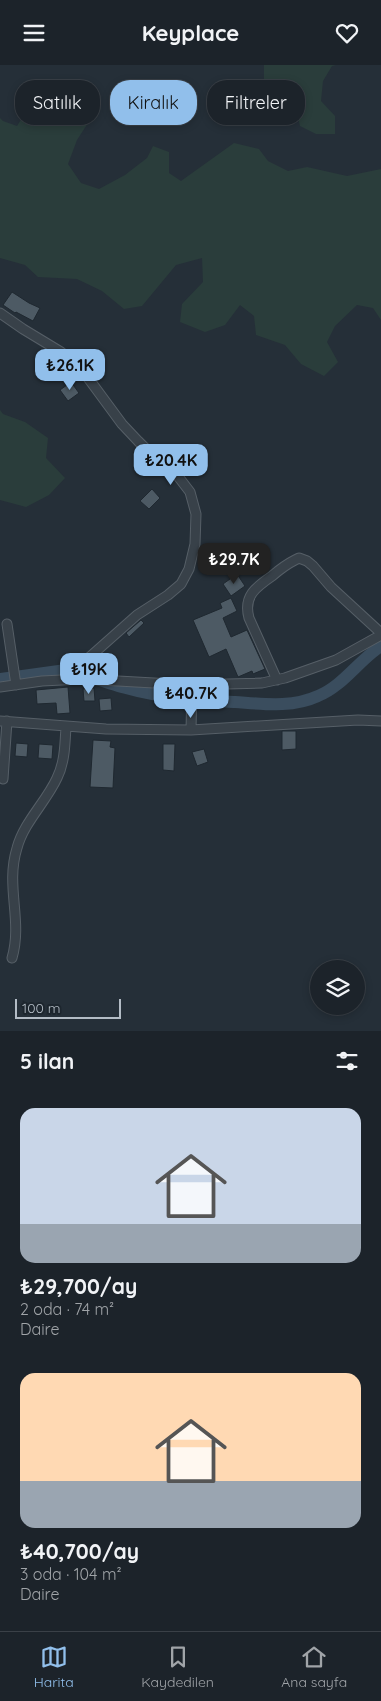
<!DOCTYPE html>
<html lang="tr">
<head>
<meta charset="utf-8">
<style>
	:root { --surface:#1c232a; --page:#292f36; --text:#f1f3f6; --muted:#a0a4a8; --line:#3a4047; --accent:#91bfeb }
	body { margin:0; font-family:Quicksand,sans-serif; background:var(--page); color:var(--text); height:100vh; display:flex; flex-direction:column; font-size:19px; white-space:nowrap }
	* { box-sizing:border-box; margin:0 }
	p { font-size:16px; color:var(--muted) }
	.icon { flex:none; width:28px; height:28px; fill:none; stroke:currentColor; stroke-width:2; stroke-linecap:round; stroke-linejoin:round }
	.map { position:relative; height:966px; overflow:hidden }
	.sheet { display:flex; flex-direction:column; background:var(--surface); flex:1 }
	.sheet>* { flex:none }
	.top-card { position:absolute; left:15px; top:15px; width:351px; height:45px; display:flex; gap:10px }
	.fabs { position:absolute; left:310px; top:895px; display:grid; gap:10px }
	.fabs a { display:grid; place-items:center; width:55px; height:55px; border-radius:50%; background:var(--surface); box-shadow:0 2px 8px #0003,0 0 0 1px var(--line); font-size:25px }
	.scale { position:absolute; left:15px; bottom:12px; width:106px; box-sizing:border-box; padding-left:5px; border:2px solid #b3bcc5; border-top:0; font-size:14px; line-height:18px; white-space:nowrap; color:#b3bcc5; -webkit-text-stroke:4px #1d262e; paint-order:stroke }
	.price { position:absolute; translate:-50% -42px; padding:0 11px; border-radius:10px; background:var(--accent); color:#111; font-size:16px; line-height:32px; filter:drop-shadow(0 1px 2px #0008) }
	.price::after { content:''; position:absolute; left:50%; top:30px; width:15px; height:11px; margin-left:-8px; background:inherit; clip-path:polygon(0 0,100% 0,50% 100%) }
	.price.on { background:#222; color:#fff }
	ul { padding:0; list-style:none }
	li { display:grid; align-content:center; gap:10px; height:265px; padding:0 20px }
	li span { display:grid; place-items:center; height:155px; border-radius:15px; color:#555 }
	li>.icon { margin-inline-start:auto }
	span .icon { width:90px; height:90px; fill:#fffc; stroke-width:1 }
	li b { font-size:21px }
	h2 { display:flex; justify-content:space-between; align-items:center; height:60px; padding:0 20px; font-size:21px }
	.chip { padding:0 18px; border-radius:20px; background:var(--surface); box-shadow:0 2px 8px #0003,0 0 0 1px var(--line); font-size:18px; line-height:45px }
	.chip.on { background:var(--accent); color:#111 }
	header { display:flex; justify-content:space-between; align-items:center; height:65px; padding:0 20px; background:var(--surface); font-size:22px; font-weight:800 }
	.menu { display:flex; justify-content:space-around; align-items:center; height:70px; border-top:1px solid var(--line); background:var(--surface); font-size:14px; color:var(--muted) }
	.menu a { display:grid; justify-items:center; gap:2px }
	.menu .on { color:var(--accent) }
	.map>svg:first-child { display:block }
	.green { fill:#2a3d3b }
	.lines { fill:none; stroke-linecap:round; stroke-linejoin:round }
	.river { stroke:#3a4d5e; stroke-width:12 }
	.building { fill:#4d5a64; stroke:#1f2830 }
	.minor-casing { stroke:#565f67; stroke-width:11 }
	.minor { stroke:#384149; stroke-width:9 }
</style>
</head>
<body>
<header><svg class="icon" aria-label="menu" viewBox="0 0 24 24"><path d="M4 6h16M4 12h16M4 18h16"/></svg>Keyplace<svg class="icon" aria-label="heart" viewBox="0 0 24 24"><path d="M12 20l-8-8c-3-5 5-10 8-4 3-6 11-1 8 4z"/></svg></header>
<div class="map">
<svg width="381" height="966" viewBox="0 0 381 966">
	<rect width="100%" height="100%" fill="#252f38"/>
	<path class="green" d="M264,0H336L332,1L323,16L321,36L335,51V69H316L300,61L296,42L281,31L268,25L264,14Z
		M29,42L54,44L84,43L88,58L77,75L68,99L81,118L99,124L125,110L147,93L153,81L169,87V108L181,116L234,78L259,84L268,96L288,106L307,102L347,111L381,104V255L373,243L357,240L335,261L327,277L338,297L324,311L301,299L285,280L256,270L254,251L240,240L225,260L205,267L180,257L182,239L203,217L202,193L176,200L142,241L124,244L102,226L77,214L38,212L25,200L0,193V53L3,56L17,61Z
		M0,345L3,349L25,357L48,373L46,393L65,413L49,430L26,442L0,435Z"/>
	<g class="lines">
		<path class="river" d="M0,614L66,605L75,606C92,612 109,619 126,623C161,633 199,635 235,637C264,639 292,643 318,631C343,621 359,595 381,581"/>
	</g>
	<path class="building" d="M12,227L29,238L40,243L33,256L16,247L15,248L3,240Z
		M71,317L79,328L68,336L60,325Z
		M152,424L160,433L149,444L140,436Z
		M237,509L245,521L231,531L223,519Z
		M231,533L237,546L223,553L231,572L247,565L265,604L253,609L252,606L238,612L226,584L209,592L193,555L222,543L220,538Z
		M141,555L144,558L129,572L126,568Z
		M68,622L70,648L57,649L56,638L37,639L36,625Z
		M94,623L95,636H84L83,624Z
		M111,633L112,645L100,646L99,634Z
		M282,666H296V684L282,685Z
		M93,675L111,676L110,682L115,683L113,723L90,722Z
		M16,678L28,679L27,692L15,691Z
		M39,679L53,680L52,694L38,693Z
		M163,679H175L174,706L163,705Z
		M204,684L208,697L197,701L192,687Z"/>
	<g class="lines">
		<g class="minor-casing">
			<path id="minor" d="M0,248L23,264L61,287L80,302L122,359L138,376L157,395L177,410L190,427L196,449L195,479L189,504L181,519L168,530L137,550L84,597L78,614
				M7,559L16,620
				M277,615L249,553C243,531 256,522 272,511C279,505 287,499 295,495L299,493L307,496L313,501L331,522L381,568
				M0,622L42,616L82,614L190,620L262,618L285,613L336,595L381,570
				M0,656L106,664L191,665L358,655L381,656
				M191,665L192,620
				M3,714L7,656
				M12,893C23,855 5,822 17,783C24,757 46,737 57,713C65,697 65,678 66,661"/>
		</g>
		<use href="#minor" class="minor"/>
	</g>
</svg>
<div class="fabs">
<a><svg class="icon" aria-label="layers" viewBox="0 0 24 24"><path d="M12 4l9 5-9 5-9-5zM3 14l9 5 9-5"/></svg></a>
</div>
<div class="scale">100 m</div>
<b class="price" style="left:70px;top:326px">₺26.1K</b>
<b class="price" style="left:171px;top:421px">₺20.4K</b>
<b class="price on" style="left:234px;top:520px">₺29.7K</b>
<b class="price" style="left:89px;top:630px">₺19K</b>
<b class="price" style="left:191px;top:654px">₺40.7K</b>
<div class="top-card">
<a class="chip">Satılık</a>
<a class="chip on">Kiralık</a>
<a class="chip">Filtreler</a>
</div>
</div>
<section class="sheet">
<h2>5 ilan<svg class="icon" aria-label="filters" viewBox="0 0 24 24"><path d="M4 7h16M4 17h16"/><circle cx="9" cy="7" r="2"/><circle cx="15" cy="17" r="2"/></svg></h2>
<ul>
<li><span style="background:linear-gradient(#c9d6e8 75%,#9aa5b1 0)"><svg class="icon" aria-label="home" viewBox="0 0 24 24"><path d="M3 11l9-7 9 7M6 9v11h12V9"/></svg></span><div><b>₺29,700/ay</b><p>2 oda · 74 m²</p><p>Daire</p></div></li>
<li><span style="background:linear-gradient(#ffd9b3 70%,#9aa5b1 0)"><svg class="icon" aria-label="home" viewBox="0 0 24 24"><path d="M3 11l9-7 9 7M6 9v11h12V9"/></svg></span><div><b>₺40,700/ay</b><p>3 oda · 104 m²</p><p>Daire</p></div></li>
</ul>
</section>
<nav class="menu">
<a class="on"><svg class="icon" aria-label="map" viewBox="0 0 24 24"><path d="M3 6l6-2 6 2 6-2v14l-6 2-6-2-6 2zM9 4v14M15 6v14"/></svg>Harita</a>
<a><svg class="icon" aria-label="saved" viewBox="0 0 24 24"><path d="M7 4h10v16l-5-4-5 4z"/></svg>Kaydedilen</a>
<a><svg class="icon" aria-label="home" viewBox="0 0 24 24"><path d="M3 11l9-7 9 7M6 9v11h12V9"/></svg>Ana sayfa</a>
</nav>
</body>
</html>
